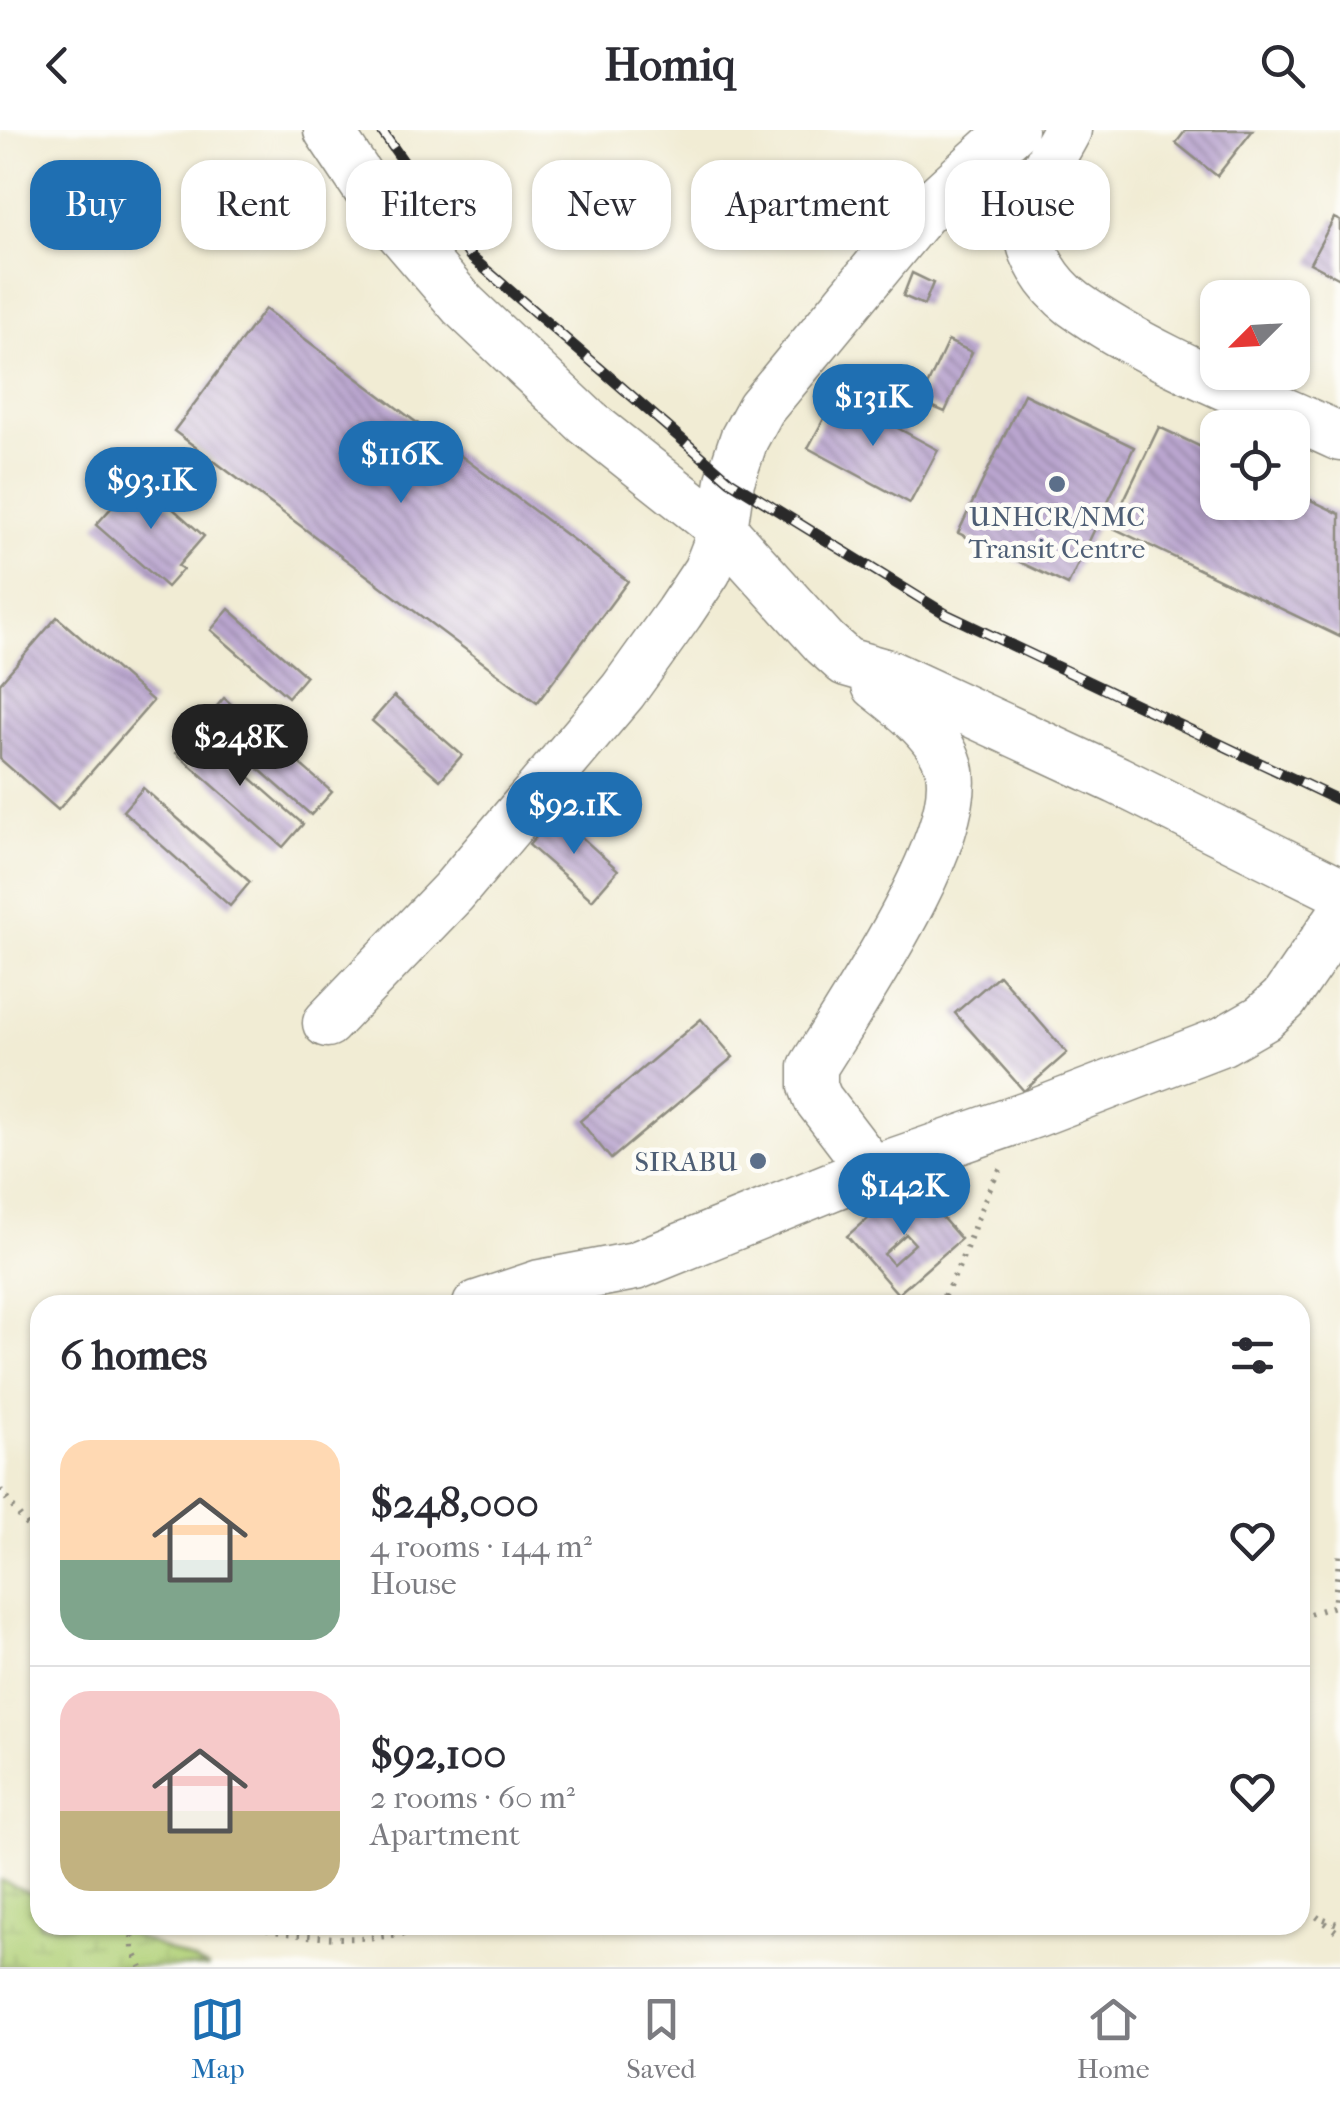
<!DOCTYPE html>
<html lang="en">
<head>
<meta charset="utf-8">
<style>
	:root { --surface:#fff; --page:#f7f7f7; --text:#2b2b33; --muted:#7c7c81; --line:#e1e1e2; --accent:#1f6fb2 }
	body { margin:0; font-family:"IM FELL French Canon",serif; background:var(--page); color:var(--text); height:100vh; display:flex; flex-direction:column; font-size:38px; white-space:nowrap }
	* { box-sizing:border-box; margin:0 }
	p { font-size:32px; color:var(--muted) }
	.icon { flex:none; width:55px; height:55px; fill:none; stroke:currentColor; stroke-width:2; stroke-linecap:round; stroke-linejoin:round }
	.map { position:relative; flex:1; overflow:hidden }
	.side { position:absolute; left:30px; top:1165px; width:1280px; height:640px; display:flex; flex-direction:column; background:var(--surface); border-radius:30px; box-shadow:0 2px 8px #0004 }
	.side>* { flex:none }
	.banner { position:absolute; left:30px; top:30px; width:1280px; height:90px; display:flex; gap:20px }
	.needle { width:65px; rotate:246deg }
	.tools { position:absolute; left:1200px; top:150px; display:grid; gap:20px }
	.tools a { display:grid; place-items:center; width:110px; height:110px; border-radius:20px; background:var(--surface); box-shadow:0 2px 8px #0004; font-size:50px }
	.price { position:absolute; translate:-50% -85px; padding:0 22px; border-radius:35px; background:var(--accent); color:#fff; font-size:32px; line-height:65px; filter:drop-shadow(0 2px 5px #0008) }
	.price::after { content:''; position:absolute; left:50%; top:60px; width:30px; height:22px; margin-left:-15px; background:inherit; clip-path:polygon(0 0,100% 0,50% 100%) }
	.price.selected { background:#222; color:#fff }
	ul { padding:0; list-style:none }
	li { display:flex; align-items:center; gap:30px; height:250px; padding:0 30px }
	li+li { border-top:2px solid var(--line) }
	li span { display:grid; place-items:center; flex:none; width:280px; height:200px; border-radius:30px; color:#555 }
	li>.icon { margin-inline-start:auto }
	span .icon { width:120px; height:120px; fill:#fffc; stroke-width:1 }
	li b { font-size:42px }
	h2 { display:flex; justify-content:space-between; align-items:center; height:120px; padding:0 30px; font-size:42px }
	.pill { padding:0 35px; border-radius:30px; background:var(--surface); box-shadow:0 2px 8px #0004; font-size:35px; line-height:90px }
	.pill.selected { background:var(--accent); color:#fff }
	header { display:flex; justify-content:space-between; align-items:center; height:130px; padding:0 30px; background:var(--surface); font-size:45px; font-weight:700 }
	.tabs { display:flex; justify-content:space-around; align-items:center; height:140px; border-top:2px solid var(--line); background:var(--surface); font-size:28px; color:var(--muted) }
	.tabs a { display:grid; justify-items:center; gap:5px }
	.tabs .selected { color:var(--accent) }
	.map>svg:first-child { display:block }
	.wetland { fill:url(#wetland-marsh); stroke:#6e7e51; stroke-width:2.5 }
	.building { fill:url(#building-back-hatch); fill-rule:evenodd }
	.lines { fill:none; stroke-linecap:round; stroke-linejoin:round }
	.minor-casing { stroke:#8e8c80; stroke-width:51 }
	.path { stroke:#8e8c80; stroke-width:6; stroke-dasharray:2.5 8; stroke-linecap:butt }
	.minor { stroke:#fff; stroke-width:48 }
	.rail-casing { stroke:#2b2b2b; stroke-width:11 }
	.rail { stroke:#fdfcf7; stroke-width:8; stroke-dasharray:22; stroke-linecap:butt }
	.service-dot { fill:#5c6f8a; stroke:#fdfcf7; stroke-width:4 }
	.labels { text-anchor:middle; stroke-width:9; stroke-linejoin:round; paint-order:stroke }
	.service-label { font-size:28px; fill:#4e5e75; stroke:#fdfcf7 }
</style>
</head>
<body>
<header><svg class="icon" aria-label="back" viewBox="0 0 24 24"><path d="M15 5l-7 7 7 7"/></svg>Homiq<svg class="icon" aria-label="search" viewBox="0 0 24 24"><circle cx="10" cy="10" r="6"/><path d="M15 15l6 6"/></svg></header>
<div class="map">
<svg width="1340" height="1837" viewBox="0 0 1340 1837">
	<defs>
		<pattern id="wetland-marsh" width="20" height="14" patternUnits="userSpaceOnUse" patternTransform="scale(2.5)"><rect width="20" height="14" fill="#b0d077"/><path d="M1 5h8M5 5V1M11 12h8M15 12V8" fill="none" stroke="#98b367"/></pattern>
		<pattern id="building-back-hatch" width="6" height="6" patternUnits="userSpaceOnUse" patternTransform="scale(2.5)"><rect width="6" height="6" fill="#baa6cf"/><path d="M-1 5l2 2M0 0l6 6M5-1l2 2" fill="none" stroke="#9787a8"/></pattern>
	</defs>
	<rect width="100%" height="100%" fill="#fdfcf7"/>
	<filter id="ink" filterUnits="userSpaceOnUse"><feTurbulence type="fractalNoise" baseFrequency=".01" numOctaves="2"/><feDisplacementMap in="SourceGraphic" scale="20" xChannelSelector="R" yChannelSelector="G"/><feConvolveMatrix kernelMatrix="1 2 1 2 8 2 1 2 1" color-interpolation-filters="sRGB"/></filter>
	<filter id="wash" filterUnits="userSpaceOnUse"><feTurbulence type="fractalNoise" baseFrequency=".0048" numOctaves="4" result="noise"/><feDisplacementMap in="SourceGraphic" scale="40" xChannelSelector="R" yChannelSelector="G"/><feGaussianBlur stdDeviation="2.25" result="paint"/><feColorMatrix in="noise" values="0 0 0 0 0 0 0 0 0 0 0 0 0 0 0 0 0 1.4 0 .05"/><feComposite in="paint" operator="in"/></filter>
	<g filter="url(#wash)">
		<rect width="100%" height="100%" fill="#f1ecd4"/>
		<path class="wetland" d="M0,1750L40,1767V1795H108L209,1837H0Z"/>
		<g id="blocks">
			<path class="building" d="M1186,0H1253L1217,46L1176,13Z
				M1334,88L1340,91V149L1310,133Z
				M912,143L933,153L924,175L903,166Z
				M265,179L628,451L537,573L174,301Z
				M948,211L972,222L945,282L920,271Z
				M1024,264L1134,317L1068,455L958,403Z
				M837,265L938,320L910,373L808,318Z
				M1159,297L1218,325V372H1292V361L1340,384V507L1111,397Z
				M138,348L204,406L178,436L183,439L167,457L96,395Z
				M229,479L306,546L288,567L211,500Z
				M57,487L153,571L58,680L0,629V553Z
				M394,566L462,625L440,650L372,591Z
				M224,568L332,662L311,685L204,591Z
				M196,600L303,694L283,717L176,623Z
				M143,658L250,752L230,776L123,681Z
				M556,684L618,740L592,770L529,715Z
				M999,845L1067,923L1024,961L955,883Z
				M701,889L733,927L611,1029L580,991Z
				M910,1051L961,1109L898,1164L847,1106ZM906,1104L915,1114L893,1134L884,1124Z"/>
		</g>
	</g>
	<g filter="url(#ink)">
		<use href="#blocks" fill-opacity="0" stroke="#8e8c80" stroke-width="2.5"/>
		<g class="lines">
			<g class="minor-casing">
				<path id="minor" d="M328,0L382,81L463,175L588,293L723,400L825,513L846,532L888,544L1117,650L1340,761
					M1067,0C1053,27 1030,59 1028,90C1026,122 1050,156 1074,174C1150,229 1254,267 1340,307
					M327,893L453,762L623,561L679,483L707,441L723,400L730,351L744,309L761,278L922,83L1013,0
					M872,1040L818,969L813,956V937C851,875 962,713 950,641C944,607 902,575 876,555
					M477,1175L540,1154L635,1136L872,1040L1036,983L1223,911L1263,888L1284,869L1340,787"/>
			</g>
			<path class="path" d="M938,1175C966,1135 975,1080 1002,1036
				M0,1360L40,1413
				M1300,1487L1334,1476L1340,1420
				M1300,1774L1340,1804
				M1324,1789L1340,1795
				M132,1795L133,1820L141,1837
				M246,1795C314,1811 375,1814 442,1795"/>
			<use href="#minor" class="minor"/>
			<g class="rail-casing">
				<path id="rail" d="M381,0L470,126L730,351L946,484L1340,671"/>
			</g>
			<use href="#rail" class="rail"/>
		</g>
	</g>
	<g class="service-dot">
		<circle cx="1057" cy="354" r="10"/>
		<circle cx="758" cy="1031" r="10"/>
	</g>
	<g class="labels">
		<g class="service-label">
			<text x="1057" y="396">UNHCR/NMC<tspan x="1057" dy="32">Transit Centre</tspan></text>
			<text x="738" y="1041" text-anchor="end">SIRABU</text>
		</g>
	</g>
</svg>
<div class="tools">
<a><svg class="needle" viewBox="-14 -14 28 28"><path d="M0-13l5 13h-10z" fill="#e53935"/><path d="M0 13l5-13h-10z" fill="#7c7c81"/></svg></a>
<a><svg class="icon" aria-label="locate" viewBox="0 0 24 24"><circle cx="12" cy="12" r="6"/><path d="M12 2v4M12 18v4M2 12h4M18 12h4"/></svg></a>
</div>
<b class="price" style="left:873px;top:319px">$131K</b>
<b class="price" style="left:401px;top:376px">$116K</b>
<b class="price" style="left:151px;top:402px">$93.1K</b>
<b class="price selected" style="left:240px;top:659px">$248K</b>
<b class="price" style="left:574px;top:727px">$92.1K</b>
<b class="price" style="left:904px;top:1108px">$142K</b>
<div class="banner">
<a class="pill selected">Buy</a>
<a class="pill">Rent</a>
<a class="pill">Filters</a>
<a class="pill">New</a>
<a class="pill">Apartment</a>
<a class="pill">House</a>
</div>
<section class="side">
<h2>6 homes<svg class="icon" aria-label="filters" viewBox="0 0 24 24"><path d="M4 7h16M4 17h16"/><circle cx="9" cy="7" r="2"/><circle cx="15" cy="17" r="2"/></svg></h2>
<ul>
<li><span style="background:linear-gradient(#ffd9b3 60%,#7fa58c 0)"><svg class="icon" aria-label="home" viewBox="0 0 24 24"><path d="M3 11l9-7 9 7M6 9v11h12V9"/></svg></span><div><b>$248,000</b><p>4 rooms · 144 m²</p><p>House</p></div><svg class="icon" aria-label="heart" viewBox="0 0 24 24"><path d="M12 20l-8-8c-3-5 5-10 8-4 3-6 11-1 8 4z"/></svg></li>
<li><span style="background:linear-gradient(#f6c9c9 60%,#c2b280 0)"><svg class="icon" aria-label="home" viewBox="0 0 24 24"><path d="M3 11l9-7 9 7M6 9v11h12V9"/></svg></span><div><b>$92,100</b><p>2 rooms · 60 m²</p><p>Apartment</p></div><svg class="icon" aria-label="heart" viewBox="0 0 24 24"><path d="M12 20l-8-8c-3-5 5-10 8-4 3-6 11-1 8 4z"/></svg></li>
</ul>
</section>
</div>
<nav class="tabs">
<a class="selected"><svg class="icon" aria-label="map" viewBox="0 0 24 24"><path d="M3 6l6-2 6 2 6-2v14l-6 2-6-2-6 2zM9 4v14M15 6v14"/></svg>Map</a>
<a><svg class="icon" aria-label="saved" viewBox="0 0 24 24"><path d="M7 4h10v16l-5-4-5 4z"/></svg>Saved</a>
<a><svg class="icon" aria-label="home" viewBox="0 0 24 24"><path d="M3 11l9-7 9 7M6 9v11h12V9"/></svg>Home</a>
</nav>
</body>
</html>
